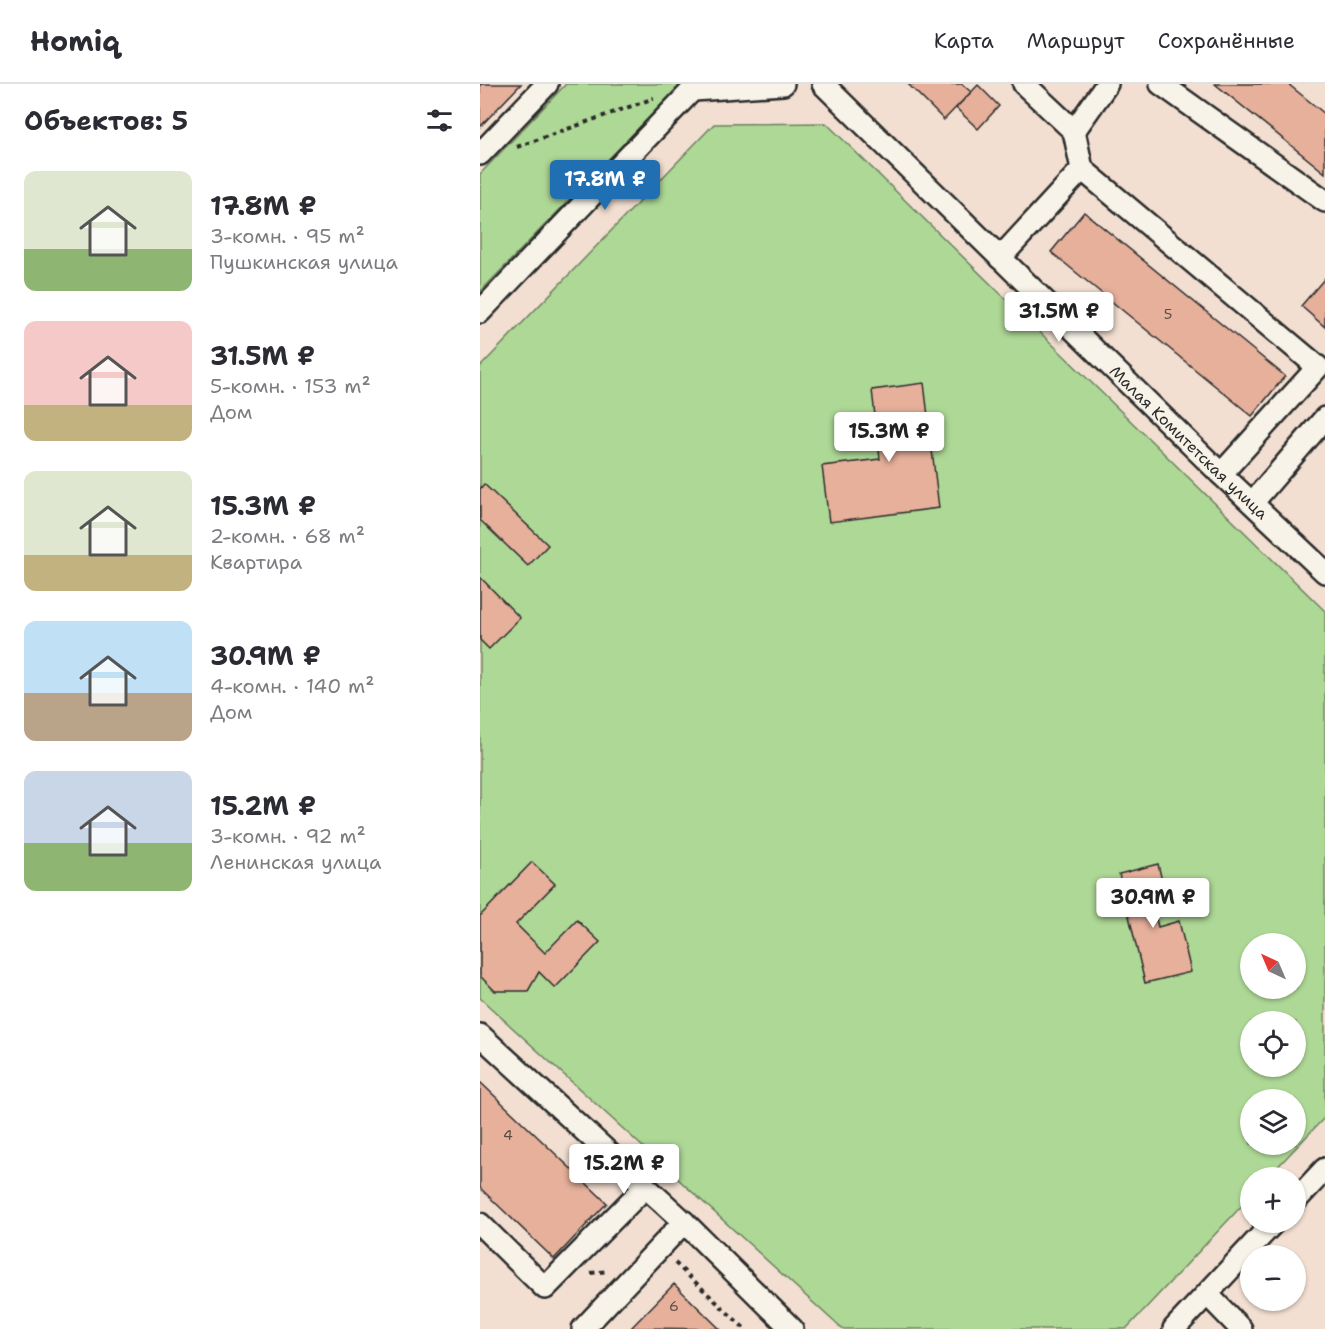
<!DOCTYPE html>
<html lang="ru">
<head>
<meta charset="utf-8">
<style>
	:root { --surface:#fff; --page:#f7f7f7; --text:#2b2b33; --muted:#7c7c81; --line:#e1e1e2; --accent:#1f6fb2 }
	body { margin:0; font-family:"Shantell Sans",sans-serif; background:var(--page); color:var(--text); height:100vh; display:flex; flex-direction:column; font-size:22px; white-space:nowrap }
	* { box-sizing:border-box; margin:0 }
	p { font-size:20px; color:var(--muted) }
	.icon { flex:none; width:33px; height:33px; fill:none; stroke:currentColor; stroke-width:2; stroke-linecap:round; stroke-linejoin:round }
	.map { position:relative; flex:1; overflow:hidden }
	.drawer { display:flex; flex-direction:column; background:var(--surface); width:480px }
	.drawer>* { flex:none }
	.needle { width:39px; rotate:316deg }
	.tools { position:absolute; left:760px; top:849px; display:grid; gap:12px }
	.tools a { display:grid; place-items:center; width:66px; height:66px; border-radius:50%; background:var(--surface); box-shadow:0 2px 4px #0004; font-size:30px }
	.price { position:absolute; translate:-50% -51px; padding:0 14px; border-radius:6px; background:#fff; color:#222; font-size:20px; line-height:39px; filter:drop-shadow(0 2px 3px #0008) }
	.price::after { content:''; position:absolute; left:50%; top:36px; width:18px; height:14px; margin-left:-9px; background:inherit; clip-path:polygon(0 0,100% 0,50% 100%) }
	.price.selected { background:var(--accent); color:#fff }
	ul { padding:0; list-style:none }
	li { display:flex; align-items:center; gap:18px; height:150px; padding:0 24px }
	li span { display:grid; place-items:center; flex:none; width:168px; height:120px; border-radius:12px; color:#555 }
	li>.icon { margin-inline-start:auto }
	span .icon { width:72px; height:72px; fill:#fffc; stroke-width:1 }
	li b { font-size:26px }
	h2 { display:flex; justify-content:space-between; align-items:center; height:72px; padding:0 24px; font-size:26px }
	header { display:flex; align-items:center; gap:36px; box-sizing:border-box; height:84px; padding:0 30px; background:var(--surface); border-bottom:2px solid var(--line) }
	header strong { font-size:28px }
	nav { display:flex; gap:33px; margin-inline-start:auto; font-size:21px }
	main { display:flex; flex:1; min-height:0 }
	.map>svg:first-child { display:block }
	.green { fill:#aed896; stroke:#6c8260; stroke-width:1.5; fill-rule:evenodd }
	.building { fill:#e6b09b; stroke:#2b2b2b; stroke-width:1.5 }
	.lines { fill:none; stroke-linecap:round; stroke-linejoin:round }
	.minor-casing { stroke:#2b2b2b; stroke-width:26 }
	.path { stroke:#2b2b2b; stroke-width:4; stroke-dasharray:4.5 4.5; stroke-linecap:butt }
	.minor { stroke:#f7f3e8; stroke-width:21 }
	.labels { text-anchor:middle; stroke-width:6; stroke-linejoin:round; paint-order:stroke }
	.number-label { font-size:14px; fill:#5a4c47 }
	.street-label { font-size:16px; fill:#2b2b2b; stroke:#f7f3e8 }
</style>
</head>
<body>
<header>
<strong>Homiq</strong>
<nav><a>Карта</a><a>Маршрут</a><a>Сохранённые</a></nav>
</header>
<main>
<section class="drawer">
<h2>Объектов: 5<svg class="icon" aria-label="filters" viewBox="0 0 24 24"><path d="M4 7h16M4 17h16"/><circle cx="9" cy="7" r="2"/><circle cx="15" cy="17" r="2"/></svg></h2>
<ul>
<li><span style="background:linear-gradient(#dfe7d0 65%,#8fb573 0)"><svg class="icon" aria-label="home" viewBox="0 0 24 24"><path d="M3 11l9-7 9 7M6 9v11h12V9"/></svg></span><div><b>17.8M ₽</b><p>3-комн. · 95 m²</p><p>Пушкинская улица</p></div></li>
<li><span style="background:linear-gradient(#f6c9c9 70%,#c2b280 0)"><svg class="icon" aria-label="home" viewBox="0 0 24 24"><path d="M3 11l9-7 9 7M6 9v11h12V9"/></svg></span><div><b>31.5M ₽</b><p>5-комн. · 153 m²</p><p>Дом</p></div></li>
<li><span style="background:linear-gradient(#dfe7d0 70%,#c2b280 0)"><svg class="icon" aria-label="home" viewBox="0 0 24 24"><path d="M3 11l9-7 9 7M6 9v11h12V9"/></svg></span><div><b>15.3M ₽</b><p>2-комн. · 68 m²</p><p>Квартира</p></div></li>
<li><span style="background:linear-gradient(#bfe0f5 60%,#b9a48a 0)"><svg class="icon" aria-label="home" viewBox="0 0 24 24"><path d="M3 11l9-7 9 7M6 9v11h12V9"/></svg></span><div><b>30.9M ₽</b><p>4-комн. · 140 m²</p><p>Дом</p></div></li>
<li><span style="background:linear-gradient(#c9d6e8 60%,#8fb573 0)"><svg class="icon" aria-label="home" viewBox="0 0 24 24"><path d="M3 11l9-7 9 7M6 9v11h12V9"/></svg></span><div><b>15.2M ₽</b><p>3-комн. · 92 m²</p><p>Ленинская улица</p></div></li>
</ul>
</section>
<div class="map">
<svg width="845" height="1245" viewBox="0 0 845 1245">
	<rect width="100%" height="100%" fill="#f2dfd1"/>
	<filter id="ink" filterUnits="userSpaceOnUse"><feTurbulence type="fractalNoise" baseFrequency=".0167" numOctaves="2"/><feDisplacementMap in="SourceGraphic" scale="12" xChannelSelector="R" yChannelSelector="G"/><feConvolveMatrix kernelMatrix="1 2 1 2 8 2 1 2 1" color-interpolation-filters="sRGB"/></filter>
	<g filter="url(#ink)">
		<path class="green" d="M86,0H201L0,208V90Z
			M346,39L845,527V1033L788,1093L771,1094V1112L646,1245H362L0,914V283L234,40ZM771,860H816V904H771ZM771,938H816V982H771ZM771,1016H816V1060H771Z"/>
		<path class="building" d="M0,0H41L0,43Z
			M428,0H482L491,8L464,36Z
			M735,0H808L845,30V89Z
			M498,1L519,22L498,45L476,24Z
			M604,128L805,292L772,332L571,168Z
			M845,194V243L821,222Z
			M444,299L459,424L349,438L342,382L400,375L392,306Z
			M4,400L68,461L48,482L0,436V405Z
			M0,493L40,534L9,565L0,556Z
			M52,778L75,800L36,840L65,869L97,836L120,858L75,904L59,888L48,907H15L0,892V832Z
			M678,780L682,797L668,800L678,843L699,837L711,888L665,899L639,790Z
			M0,998L127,1119L74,1175L0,1104Z
			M194,1200L240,1245L151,1244Z"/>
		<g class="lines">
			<g class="minor-casing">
				<g id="minor">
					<path id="s1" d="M343,0L741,390L845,488"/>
					<path d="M681,0L845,117"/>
					<path d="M214,6L303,0"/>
					<path d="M594,47L627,0"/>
					<path d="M0,70L67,0"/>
					<path d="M602,85L838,283L741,390"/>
					<path d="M520,174L602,85L594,47L544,0"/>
					<path d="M0,228L218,0"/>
					<path d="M773,418L845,334"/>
					<path d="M0,951L204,1138L312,1245"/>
					<path d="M816,1116L845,1085"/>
					<path d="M0,1140L65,1204L165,1103"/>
					<path d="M727,1210L761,1245"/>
					<path d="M103,1245L204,1138"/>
					<path d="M694,1245L794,1138"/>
				</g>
			</g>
			<path class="path" d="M37,63L174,14
				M195,1179L265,1245
				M111,1189L128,1187"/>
			<use href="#minor" class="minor"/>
		</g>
	</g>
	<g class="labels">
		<g class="number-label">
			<text x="688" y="235">5</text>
			<text x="28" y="1056">4</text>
			<text x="194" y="1227">6</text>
		</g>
		<g class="street-label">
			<text dy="6" stroke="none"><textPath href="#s1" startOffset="512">Малая Комитетская улица</textPath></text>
		</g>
	</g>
</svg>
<div class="tools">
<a><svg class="needle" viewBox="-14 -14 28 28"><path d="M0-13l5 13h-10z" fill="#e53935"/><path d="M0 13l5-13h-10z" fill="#7c7c81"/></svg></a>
<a><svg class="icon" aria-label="locate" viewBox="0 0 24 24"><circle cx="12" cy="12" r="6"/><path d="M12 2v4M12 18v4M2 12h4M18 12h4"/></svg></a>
<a><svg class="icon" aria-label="layers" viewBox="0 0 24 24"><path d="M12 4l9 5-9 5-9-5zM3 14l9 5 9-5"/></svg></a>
<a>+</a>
<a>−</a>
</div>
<b class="price selected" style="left:125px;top:127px">17.8M ₽</b>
<b class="price" style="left:579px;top:259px">31.5M ₽</b>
<b class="price" style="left:409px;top:379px">15.3M ₽</b>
<b class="price" style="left:673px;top:845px">30.9M ₽</b>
<b class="price" style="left:144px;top:1111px">15.2M ₽</b>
</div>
</main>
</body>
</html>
